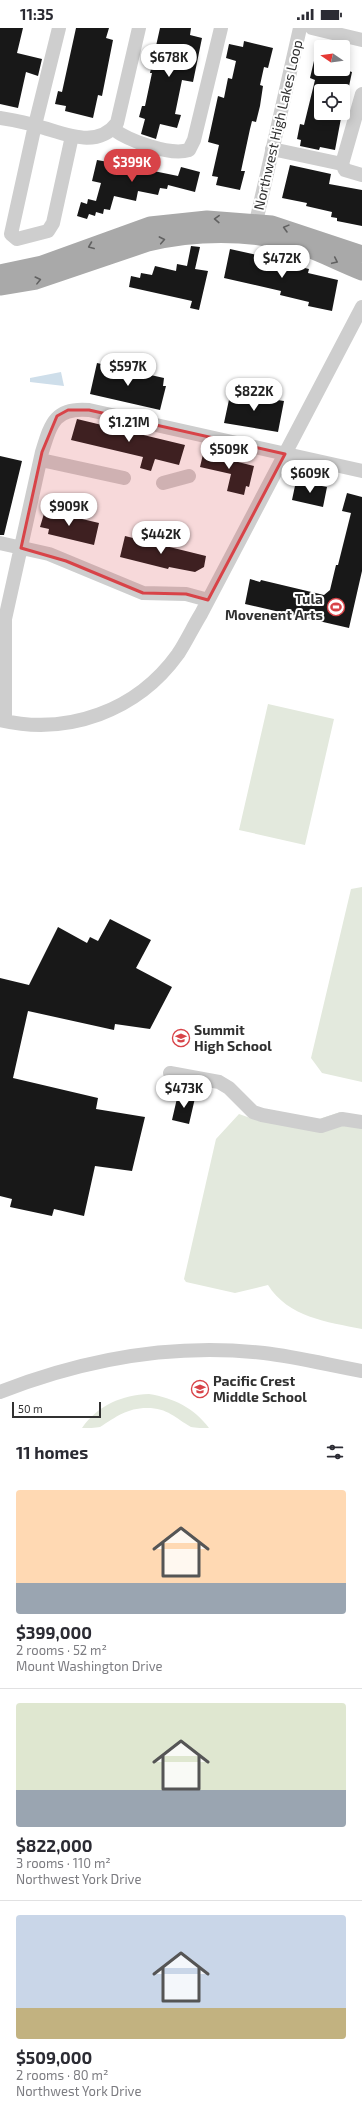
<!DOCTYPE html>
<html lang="en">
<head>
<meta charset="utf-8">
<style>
	:root { --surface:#fff; --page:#f2f2f3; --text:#2b2b33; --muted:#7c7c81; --line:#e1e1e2; --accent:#d84348 }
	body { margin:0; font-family:"Exo 2",sans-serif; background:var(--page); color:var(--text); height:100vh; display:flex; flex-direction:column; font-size:15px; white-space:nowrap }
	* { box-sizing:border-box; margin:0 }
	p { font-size:13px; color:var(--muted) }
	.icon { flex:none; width:22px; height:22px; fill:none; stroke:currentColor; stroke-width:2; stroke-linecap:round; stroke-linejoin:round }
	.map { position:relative; height:1400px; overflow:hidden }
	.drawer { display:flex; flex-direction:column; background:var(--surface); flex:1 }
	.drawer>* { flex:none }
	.needle { width:26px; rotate:283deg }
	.buttons { position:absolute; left:314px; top:12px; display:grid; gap:8px }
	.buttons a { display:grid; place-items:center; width:36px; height:36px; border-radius:4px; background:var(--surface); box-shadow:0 2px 10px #0003; font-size:20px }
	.scale { position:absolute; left:12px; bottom:10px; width:89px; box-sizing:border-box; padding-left:4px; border:2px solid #313131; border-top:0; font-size:11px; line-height:14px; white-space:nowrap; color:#313131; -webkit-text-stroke:3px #fff; paint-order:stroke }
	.price { position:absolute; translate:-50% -34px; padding:0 9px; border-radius:14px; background:#fff; color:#222; font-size:13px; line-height:26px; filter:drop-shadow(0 1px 2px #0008) }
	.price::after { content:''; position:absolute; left:50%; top:24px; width:12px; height:9px; margin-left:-6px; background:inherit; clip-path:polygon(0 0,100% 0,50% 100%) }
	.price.selected { background:var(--accent); color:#fff }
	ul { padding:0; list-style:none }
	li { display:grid; align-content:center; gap:8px; height:212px; padding:0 16px }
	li+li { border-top:1px solid var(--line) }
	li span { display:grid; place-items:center; height:124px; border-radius:4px; color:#555 }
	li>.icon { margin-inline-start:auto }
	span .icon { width:72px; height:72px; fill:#fffc; stroke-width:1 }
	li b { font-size:17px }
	h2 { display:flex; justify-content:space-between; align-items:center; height:48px; padding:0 16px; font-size:17px }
	.status { display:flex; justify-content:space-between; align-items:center; height:28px; padding:0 20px; background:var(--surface); direction:ltr }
	.status svg { height:11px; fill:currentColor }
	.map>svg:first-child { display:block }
	.green { fill:#e3e9dd }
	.water { fill:#cedeea }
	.building { fill:#181818 }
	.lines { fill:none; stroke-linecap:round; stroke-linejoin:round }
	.minor { stroke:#cecece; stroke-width:14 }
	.major { stroke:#a9a9a9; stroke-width:17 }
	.oneway { stroke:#616161 }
	.marked { fill:#d84348; fill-opacity:0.2; stroke:#d84348; stroke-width:3; stroke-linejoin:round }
	.labels { text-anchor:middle; stroke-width:4; stroke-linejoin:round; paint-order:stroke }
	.street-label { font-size:14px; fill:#313131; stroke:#fff }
	.poi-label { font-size:14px; font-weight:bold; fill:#313131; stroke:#fff; text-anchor:start }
</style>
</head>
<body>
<div class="status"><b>11:35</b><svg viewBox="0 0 49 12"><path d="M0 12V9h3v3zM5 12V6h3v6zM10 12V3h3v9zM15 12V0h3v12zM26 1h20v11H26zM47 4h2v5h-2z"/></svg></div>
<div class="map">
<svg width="362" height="1400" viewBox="0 0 362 1400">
	<rect width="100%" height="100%" fill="#fff"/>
	<path class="green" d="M268,676L334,691L305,817L239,802Z
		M362,859V1054L322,1045L311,1030L351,861Z
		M340,1084L362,1089V1301C327,1294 288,1289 268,1257L235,1265L186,1254L184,1251L216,1111L239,1086L262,1094L316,1092Z
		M149,1366C174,1370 194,1380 209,1400C204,1400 195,1400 191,1399C175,1390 168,1380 147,1380C127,1380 116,1389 100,1399C96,1400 87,1400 82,1400C98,1377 122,1367 149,1366Z"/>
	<path class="water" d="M61,344L64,358L30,354V350Z"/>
	<path class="building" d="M0,0H23L17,25L42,31L38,48L26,44L18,80L0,76Z
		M76,0H109L106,10L113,12L102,68L98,67L93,90L65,83L66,78L55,76L58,63L62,64Z
		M160,0H191L190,7L202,10L193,54L182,52L175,86L181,87L177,100L160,96L156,111L141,106L145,91L139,89L142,78H145L152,45H150Z
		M244,13L273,20L268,40L264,39L260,57L263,58L260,78L256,94L252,93L250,101L241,143H245L240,162L216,157L218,149L212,148L219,117L208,114L218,68L224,70L228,50L232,51L236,33L226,30L229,16L243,19Z
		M317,20L321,21V41H342L352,44L348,63H321V85H342L335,122L320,119L319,122L300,118L301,112L297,111L300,96L304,97L315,52L310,50Z
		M127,126L142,129L139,140L178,148L181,139L200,144L195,164L168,157L167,161L160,160L158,167L138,163L136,173L114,168L110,182L104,181L103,186L96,184L95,188L89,186L87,191L77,188L81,174L87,176L88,171L96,173L101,155L92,153L97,132L125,137Z
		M290,137L331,146L329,156L362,162V198L337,193V190L331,189L332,184L306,178L307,175L282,170Z
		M191,218L200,219L195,241L208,243L199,282L190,280L192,273L129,259L131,248L140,250L141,245L152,247L155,238L176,243L177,236L187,238Z
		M230,221L280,232V234L309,241L308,245L338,252L332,283L308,278L309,274L280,267L281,263L224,250Z
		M97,335L164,350L163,358H166L160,382L90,366Z
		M240,366L284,373L278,404L224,395L230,367L240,369Z
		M77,391L185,417L179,437L155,431L151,443L140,440L143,429L71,412Z
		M204,422L239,430L238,434L254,438L249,459L246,458L244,467L227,463L231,446L200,439Z
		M0,428L22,433L4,507H0Z
		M296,453L327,459L323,479L292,472Z
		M347,465L362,469V543L349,600L245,576L250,551L260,554L261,552L324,567L330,562L336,537H338L351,485L342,483Z
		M46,479L62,483L61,486L99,495L94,517L48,506L49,501L40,499Z
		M125,508L206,528L204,539L195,544L169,539L168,541L120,529Z
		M110,891L151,912L136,940L172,959L150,1001L115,996L114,1002L28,983L13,1050L98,1070L96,1081L145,1089L132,1143L95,1138L84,1188L54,1181L52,1188L10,1179L12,1171L0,1168V950L29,957L58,899L87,915L90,909L98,913Z
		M178,1066L195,1070L189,1096L172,1092Z"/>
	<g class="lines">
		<path class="minor" d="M59,0L35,97L11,206L17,211L48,203L53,195L72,108
			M312,0L362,12
			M0,90C12,92 25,94 37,98C64,105 97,122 117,95L139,0
			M113,101C129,113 170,128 189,122L194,112L221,0
			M272,121L342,136L362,66
			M342,136L345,142L362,147
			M256,194L300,0
			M41,432L124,450
			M163,455L189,448
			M0,515L49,526L143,565L186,566L208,572
			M0,692C68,708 137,683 178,626C186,614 193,599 201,586L362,279
			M5,693V591L42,424C51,395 55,379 89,382L362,443
			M170,1045L219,1054L229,1060L253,1084L262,1087L321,1098L342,1091L362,1094
			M0,1364C84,1331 174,1315 264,1325C297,1329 329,1337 362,1343"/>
		<path class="major" d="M0,245L42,236L150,197L207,191L272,196L362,226
			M0,259L36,253L148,215C194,204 248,203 294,216C317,223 339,235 362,244"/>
	</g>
	<defs><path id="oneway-chevron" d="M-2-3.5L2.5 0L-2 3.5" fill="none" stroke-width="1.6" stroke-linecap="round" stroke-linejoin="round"/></defs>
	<g class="oneway">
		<use href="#oneway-chevron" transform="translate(217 191) rotate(-178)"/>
		<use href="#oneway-chevron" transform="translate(286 200) rotate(-165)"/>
		<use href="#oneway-chevron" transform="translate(162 212) rotate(-11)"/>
		<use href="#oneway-chevron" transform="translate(91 218) rotate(158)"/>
		<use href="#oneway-chevron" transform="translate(335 233) rotate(25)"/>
		<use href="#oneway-chevron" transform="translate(38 252) rotate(-14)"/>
	</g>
	<path class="marked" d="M68,382H89L285,426L208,572L186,566L143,565L66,533L21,520L42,424L57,388Z"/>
	<defs>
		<g id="stadium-ring" transform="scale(0.9)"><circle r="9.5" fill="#fff" stroke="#d84348" stroke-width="1.5"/><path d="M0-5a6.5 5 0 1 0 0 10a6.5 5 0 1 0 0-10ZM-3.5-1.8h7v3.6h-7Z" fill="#d84348"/></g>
		<g id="school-ring" transform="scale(0.9)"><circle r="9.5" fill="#fff" stroke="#d84348" stroke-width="1.5"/><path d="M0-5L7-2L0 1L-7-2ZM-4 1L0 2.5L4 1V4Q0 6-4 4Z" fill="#d84348"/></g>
	</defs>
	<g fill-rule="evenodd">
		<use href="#stadium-ring" x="336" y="579"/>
		<use href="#school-ring" x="181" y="1010"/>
		<use href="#school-ring" x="200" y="1361"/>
	</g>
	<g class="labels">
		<g class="street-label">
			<text transform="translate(278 97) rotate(-77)" y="5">Northwest High Lakes Loop</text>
		</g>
		<g class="poi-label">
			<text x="323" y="576" text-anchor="end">Tula<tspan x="323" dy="16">Movenent Arts</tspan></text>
			<text x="194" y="1007">Summit<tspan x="194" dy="16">High School</tspan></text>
			<text x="213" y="1358">Pacific Crest<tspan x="213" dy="16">Middle School</tspan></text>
		</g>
	</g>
</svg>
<div class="buttons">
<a><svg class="needle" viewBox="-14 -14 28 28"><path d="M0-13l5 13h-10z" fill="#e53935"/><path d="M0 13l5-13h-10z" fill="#7c7c81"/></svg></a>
<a><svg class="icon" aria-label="locate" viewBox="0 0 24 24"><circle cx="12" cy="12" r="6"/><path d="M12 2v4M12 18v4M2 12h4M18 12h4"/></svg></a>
</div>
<div class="scale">50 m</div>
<b class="price" style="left:169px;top:50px">$678K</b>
<b class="price selected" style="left:132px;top:155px">$399K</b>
<b class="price" style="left:282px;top:251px">$472K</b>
<b class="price" style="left:128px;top:359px">$597K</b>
<b class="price" style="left:254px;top:384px">$822K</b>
<b class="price" style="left:129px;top:415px">$1.21M</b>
<b class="price" style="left:229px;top:442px">$509K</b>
<b class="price" style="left:310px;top:466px">$609K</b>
<b class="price" style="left:69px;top:499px">$909K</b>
<b class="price" style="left:161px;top:527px">$442K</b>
<b class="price" style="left:184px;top:1081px">$473K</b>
</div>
<section class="drawer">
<h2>11 homes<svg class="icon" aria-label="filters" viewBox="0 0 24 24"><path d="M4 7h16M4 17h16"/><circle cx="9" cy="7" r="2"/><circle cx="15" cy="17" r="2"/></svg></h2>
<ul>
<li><span style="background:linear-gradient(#ffd9b3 75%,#9aa5b1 0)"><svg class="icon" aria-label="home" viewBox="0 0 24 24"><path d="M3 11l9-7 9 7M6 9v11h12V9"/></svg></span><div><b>$399,000</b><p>2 rooms · 52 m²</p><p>Mount Washington Drive</p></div></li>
<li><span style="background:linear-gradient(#dfe7d0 70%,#9aa5b1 0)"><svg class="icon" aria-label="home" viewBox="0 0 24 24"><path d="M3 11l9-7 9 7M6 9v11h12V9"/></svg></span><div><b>$822,000</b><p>3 rooms · 110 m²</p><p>Northwest York Drive</p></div></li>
<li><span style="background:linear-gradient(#c9d6e8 75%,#c2b280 0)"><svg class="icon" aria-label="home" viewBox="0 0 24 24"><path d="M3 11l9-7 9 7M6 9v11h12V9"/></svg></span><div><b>$509,000</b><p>2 rooms · 80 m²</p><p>Northwest York Drive</p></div></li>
</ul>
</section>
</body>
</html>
